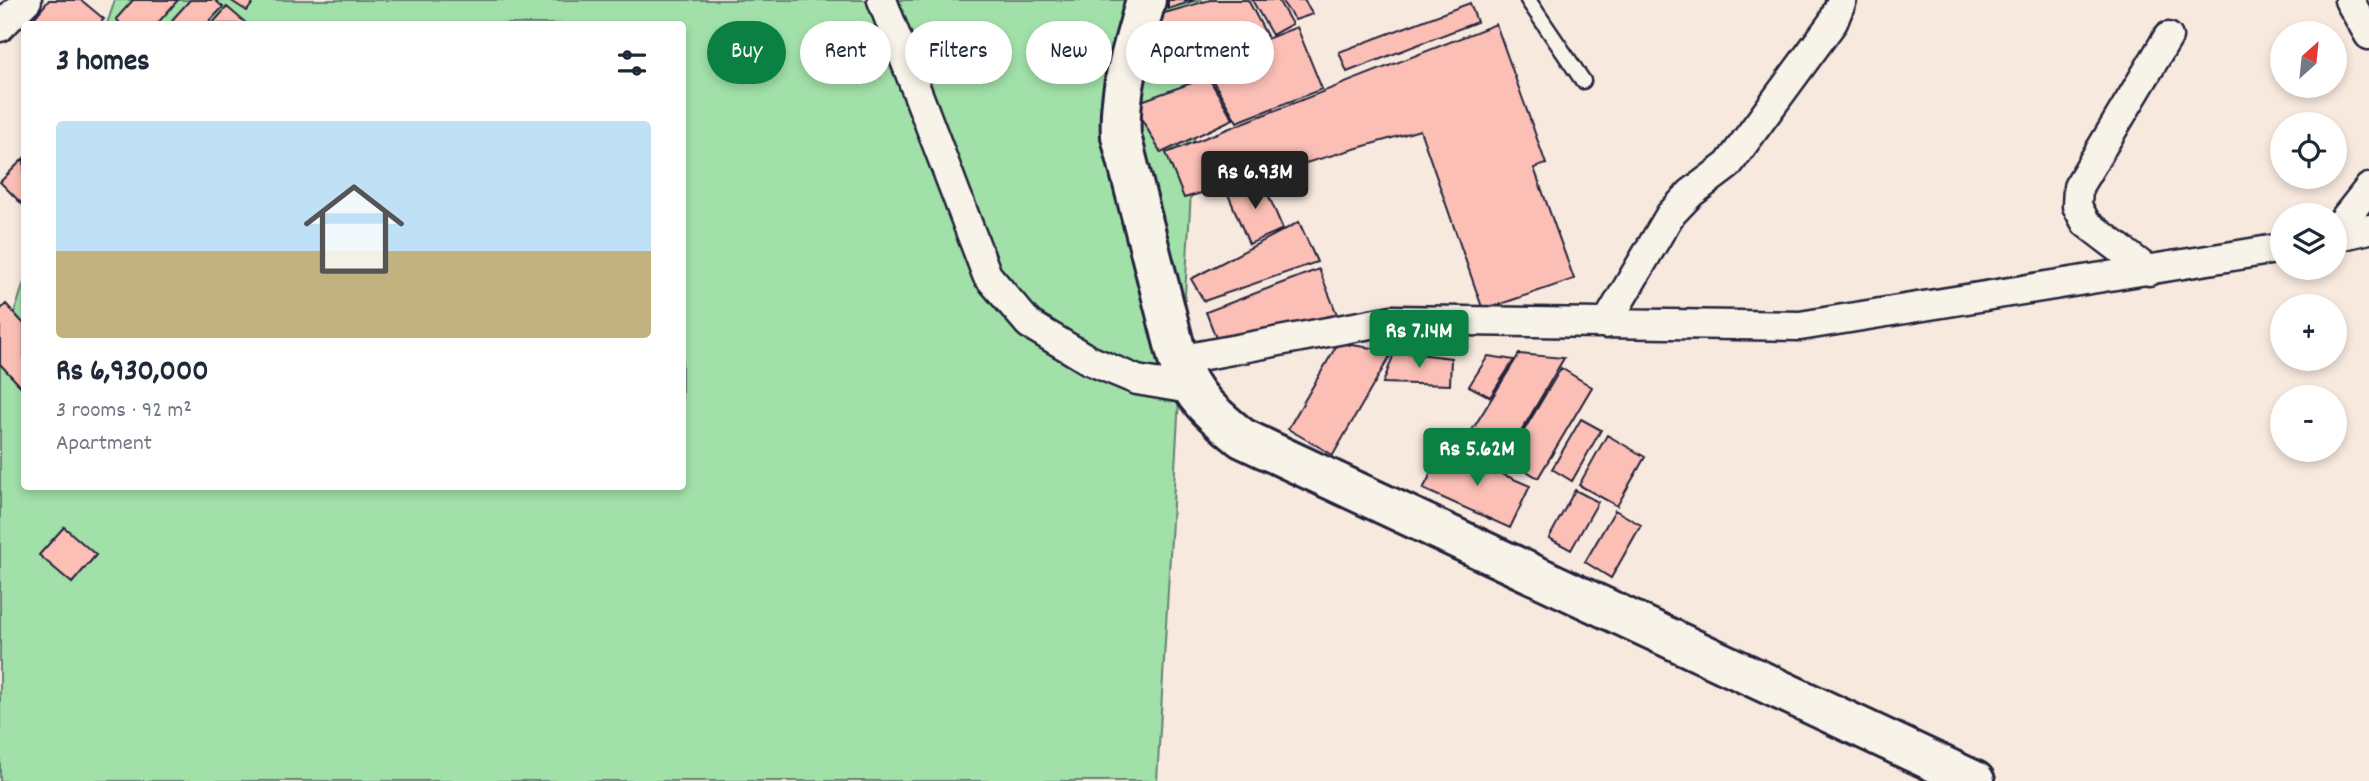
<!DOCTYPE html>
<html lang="en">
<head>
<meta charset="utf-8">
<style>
	:root { --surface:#fff; --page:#f2f2f3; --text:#1f2937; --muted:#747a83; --line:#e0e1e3; --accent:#0b8043 }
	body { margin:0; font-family:Dekko,sans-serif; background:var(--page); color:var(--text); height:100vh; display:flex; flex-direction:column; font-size:26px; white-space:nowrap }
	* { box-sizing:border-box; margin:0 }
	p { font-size:23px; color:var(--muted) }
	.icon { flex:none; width:38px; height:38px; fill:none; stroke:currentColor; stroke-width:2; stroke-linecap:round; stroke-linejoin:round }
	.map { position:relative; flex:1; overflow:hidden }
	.side { position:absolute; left:21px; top:21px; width:665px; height:469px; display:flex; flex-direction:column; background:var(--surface); border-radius:7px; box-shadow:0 4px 10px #0003 }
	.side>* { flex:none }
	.hud { position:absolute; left:707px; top:21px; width:665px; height:63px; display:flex; gap:14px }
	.needle { width:46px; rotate:27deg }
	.fabs { position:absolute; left:2270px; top:21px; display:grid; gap:14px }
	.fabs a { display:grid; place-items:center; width:77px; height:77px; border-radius:50%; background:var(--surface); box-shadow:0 4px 10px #0003; font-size:35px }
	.price { position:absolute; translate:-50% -60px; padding:0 16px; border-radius:7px; background:var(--accent); color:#fff; font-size:23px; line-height:46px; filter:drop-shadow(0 2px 4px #0008) }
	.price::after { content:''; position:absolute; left:50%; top:42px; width:21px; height:16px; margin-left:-10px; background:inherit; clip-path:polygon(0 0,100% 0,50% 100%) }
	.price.on { background:#222; color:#fff }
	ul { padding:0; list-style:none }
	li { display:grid; align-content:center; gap:14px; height:371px; padding:0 35px }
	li+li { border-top:2px solid var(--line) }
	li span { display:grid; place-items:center; height:217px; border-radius:7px; color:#555 }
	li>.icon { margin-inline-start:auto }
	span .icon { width:126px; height:126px; fill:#fffc; stroke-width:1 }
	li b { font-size:30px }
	h2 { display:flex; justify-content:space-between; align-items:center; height:84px; padding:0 35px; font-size:30px }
	.pill { padding:0 24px; border-radius:32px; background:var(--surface); box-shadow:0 4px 10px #0003; font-size:24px; line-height:63px }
	.pill.on { background:var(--accent); color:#fff }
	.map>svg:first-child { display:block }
	.green { fill:#a1e0a8; stroke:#628172; stroke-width:2 }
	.building { fill:#fbbfb6; stroke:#22223b; stroke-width:2 }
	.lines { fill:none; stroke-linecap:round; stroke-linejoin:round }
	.lane-casing { stroke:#22223b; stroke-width:19 }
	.street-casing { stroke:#22223b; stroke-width:33 }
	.secondary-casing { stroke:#22223b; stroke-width:44 }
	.lane { stroke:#f7f3e8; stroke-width:14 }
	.street { stroke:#f7f3e8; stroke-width:28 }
	.secondary { stroke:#f7f3e8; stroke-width:38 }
</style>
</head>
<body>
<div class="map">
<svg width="2369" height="781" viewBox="0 0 2369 781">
	<rect width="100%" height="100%" fill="#f8e9de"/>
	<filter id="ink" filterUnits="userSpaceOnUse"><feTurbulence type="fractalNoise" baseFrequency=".0143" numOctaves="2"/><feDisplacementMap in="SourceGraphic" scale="14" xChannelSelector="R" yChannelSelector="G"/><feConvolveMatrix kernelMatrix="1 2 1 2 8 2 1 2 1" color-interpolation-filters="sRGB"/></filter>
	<g filter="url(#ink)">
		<path class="green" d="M115,0H1202L1157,781H0V359L24,282V486H682V24H107Z"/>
		<path class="building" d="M49,0H81L104,19L99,24H29Z
			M133,0H178L157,24H121L116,19Z
			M190,0H215L223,7L207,24H177L172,20Z
			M230,0H255L247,11Z
			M1168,0H1196L1168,9Z
			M1210,0H1248L1267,36L1138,80L1161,14Z
			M1252,0H1278L1292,24L1272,35Z
			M1281,0H1304L1313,14L1295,20Z
			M1470,3L1477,22L1347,72L1339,52Z
			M227,7L247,24H212Z
			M1496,24L1546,164L1534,168L1574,279L1483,310L1420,130L1184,198L1166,153Z
			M1297,27L1322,89L1237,122L1203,64Z
			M1208,77L1233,119L1161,153L1133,104Z
			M24,158V206L0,182Z
			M1261,178L1283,229L1249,244L1227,192Z
			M1299,222L1317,262L1204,301L1191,279Z
			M1319,269L1338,317L1218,343L1206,312Z
			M6,304L24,324V390L0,364V310Z
			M1338,343L1393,351L1333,455L1288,429Z
			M1395,351L1451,358L1450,385L1383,383Z
			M1519,354L1564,358L1504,461L1466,440Z
			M1488,356L1514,360L1490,397L1469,386Z
			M1561,368L1592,387L1538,478L1507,459Z
			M1581,419L1601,430L1572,481L1552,469Z
			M1607,435L1645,457L1617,506L1579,485Z
			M1444,449L1530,486L1510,528L1423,489Z
			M1575,490L1598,502L1571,550L1549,538Z
			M1615,510L1641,525L1611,578L1585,562Z
			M64,527L96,555L72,583L39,555Z"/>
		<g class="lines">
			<g class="lane-casing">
				<path id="lane" d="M1528,0L1583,81"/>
			</g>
			<g class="street-casing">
				<path id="street" d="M882,0L987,275L1029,324L1089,360L1137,380L1190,389
					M2349,0L2369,35
					M0,27L27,0
					M2334,232L2369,188
					M2334,237L2369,229
					M2149,271L2086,223L2077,206L2078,187L2168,37
					M1606,324L1670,215L1691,193L1728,165L1833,22L1842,0
					M1178,360L1392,320L1800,326L2282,248"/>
			</g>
			<g class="secondary-casing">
				<path id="secondary" d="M1146,0C1134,45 1118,89 1121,136L1178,360C1193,398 1210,412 1242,438L1975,781"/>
			</g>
			<use href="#lane" class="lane"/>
			<use href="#street" class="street"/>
			<use href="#secondary" class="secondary"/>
		</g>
	</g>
</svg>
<div class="fabs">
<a><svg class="needle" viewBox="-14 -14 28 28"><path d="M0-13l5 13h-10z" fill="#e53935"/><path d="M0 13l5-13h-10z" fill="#747a83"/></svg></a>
<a><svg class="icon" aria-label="locate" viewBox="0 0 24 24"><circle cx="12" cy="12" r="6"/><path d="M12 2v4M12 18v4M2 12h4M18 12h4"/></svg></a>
<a><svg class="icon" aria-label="layers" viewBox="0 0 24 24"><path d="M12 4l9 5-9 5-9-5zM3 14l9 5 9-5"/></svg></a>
<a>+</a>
<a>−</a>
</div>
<b class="price on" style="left:1255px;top:211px">Rs 6.93M</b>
<b class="price" style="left:1419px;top:370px">Rs 7.14M</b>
<b class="price" style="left:1477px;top:488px">Rs 5.62M</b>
<div class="hud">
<a class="pill on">Buy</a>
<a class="pill">Rent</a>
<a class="pill">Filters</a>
<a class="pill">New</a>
<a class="pill">Apartment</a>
</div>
<section class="side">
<h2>3 homes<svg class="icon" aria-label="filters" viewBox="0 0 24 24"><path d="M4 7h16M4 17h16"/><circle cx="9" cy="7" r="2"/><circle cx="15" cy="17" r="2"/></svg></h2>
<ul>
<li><span style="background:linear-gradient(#bfe0f5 60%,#c2b280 0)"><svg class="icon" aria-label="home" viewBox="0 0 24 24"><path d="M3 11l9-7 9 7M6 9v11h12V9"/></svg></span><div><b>Rs 6,930,000</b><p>3 rooms · 92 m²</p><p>Apartment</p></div></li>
</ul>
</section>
</div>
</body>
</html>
